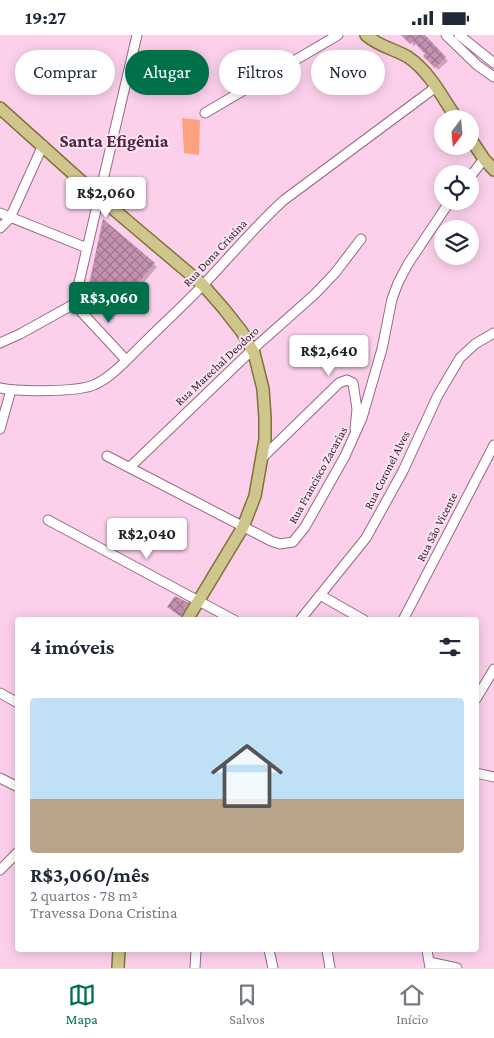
<!DOCTYPE html>
<html lang="pt">
<head>
<meta charset="utf-8">
<style>
	:root { --surface:#fff; --page:#f2f2f3; --text:#1f2937; --muted:#747a83; --line:#e0e1e3; --accent:#00704a }
	body { margin:0; font-family:"Crimson Pro",serif; background:var(--page); color:var(--text); height:100vh; display:flex; flex-direction:column; font-size:19px; white-space:nowrap }
	* { box-sizing:border-box; margin:0 }
	p { font-size:16px; color:var(--muted) }
	.icon { flex:none; width:28px; height:28px; fill:none; stroke:currentColor; stroke-width:2; stroke-linecap:round; stroke-linejoin:round }
	.map { position:relative; flex:1; overflow:hidden }
	.side { position:absolute; left:15px; top:582px; width:464px; height:335px; display:flex; flex-direction:column; background:var(--surface); border-radius:5px; box-shadow:0 2px 12px #0003 }
	.side>* { flex:none }
	.guide { position:absolute; left:15px; top:15px; width:465px; height:45px; display:flex; gap:10px }
	.needle { width:32px; rotate:196deg }
	.controls { position:absolute; left:434px; top:75px; display:grid; gap:10px }
	.controls a { display:grid; place-items:center; width:45px; height:45px; border-radius:50%; background:var(--surface); box-shadow:0 2px 12px #0003; font-size:25px }
	.price { position:absolute; translate:-50% -42px; padding:0 11px; border-radius:5px; background:#fff; color:#222; font-size:16px; line-height:32px; filter:drop-shadow(0 1px 2px #0008) }
	.price::after { content:''; position:absolute; left:50%; top:30px; width:15px; height:11px; margin-left:-8px; background:inherit; clip-path:polygon(0 0,100% 0,50% 100%) }
	.price.active { background:var(--accent); color:#fff }
	ul { padding:0; list-style:none }
	li { display:grid; align-content:center; gap:10px; height:265px; padding:0 15px }
	li+li { border-top:1px solid var(--line) }
	li span { display:grid; place-items:center; height:155px; border-radius:5px; color:#555 }
	li>.icon { margin-inline-start:auto }
	span .icon { width:90px; height:90px; fill:#fffc; stroke-width:1 }
	li b { font-size:21px }
	h2 { display:flex; justify-content:space-between; align-items:center; height:60px; padding:0 15px; font-size:21px }
	.pill { padding:0 18px; border-radius:22px; background:var(--surface); box-shadow:0 2px 12px #0003; font-size:18px; line-height:45px }
	.pill.active { background:var(--accent); color:#fff }
	.status { display:flex; justify-content:space-between; align-items:center; height:35px; padding:0 25px; background:var(--surface); direction:ltr }
	.status svg { height:14px; fill:currentColor }
	.menu { display:flex; justify-content:space-around; align-items:center; height:70px; border-top:1px solid var(--line); background:var(--surface); font-size:14px; color:var(--muted) }
	.menu a { display:grid; justify-items:center; gap:2px }
	.menu .active { color:var(--accent) }
	.map>svg:first-child { display:block }
	.green { fill:#fda280 }
	.shadow { fill:#0003 }
	.building { fill:url(#building-cross-hatch) }
	.lines { fill:none; stroke-linecap:round; stroke-linejoin:round }
	.minor-casing { stroke:#986887; stroke-width:11 }
	.major-casing { stroke:#827237; stroke-width:14 }
	.minor { stroke:#fff; stroke-width:9 }
	.major { stroke:#cec68c; stroke-width:11 }
	.labels { text-anchor:middle; stroke-width:4; stroke-linejoin:round; paint-order:stroke }
	.street-label { font-size:12px; fill:#301c29; stroke:#fbe5f2 }
	.district-label { font-size:18px; font-weight:bold; fill:#512643; stroke:#fbe5f2 }
</style>
</head>
<body>
<div class="status"><b>19:27</b><svg viewBox="0 0 49 12"><path d="M0 12V9h3v3zM5 12V6h3v6zM10 12V3h3v9zM15 12V0h3v12zM26 1h20v11H26zM47 4h2v5h-2z"/></svg></div>
<div class="map">
<svg width="494" height="933" viewBox="0 0 494 933">
	<defs>
		<pattern id="building-cross-hatch" width="8" height="8" patternUnits="userSpaceOnUse" patternTransform="scale(1.25)"><rect width="8" height="8" fill="#c491b1"/><path d="M0 0l8 8M0 8l8-8" fill="none" stroke="#a07690"/></pattern>
	</defs>
	<rect width="100%" height="100%" fill="#fcd0eb"/>
	<path class="green" d="M182,83L200,85L199,120L184,118Z"/>
	<path class="shadow" d="M405,0H423L448,26L438,35L425,21L427,19L417,8L414,11Z
		M104,186L157,232L112,285L87,262Z
		M188,569L191,572L184,583L172,575Z"/>
	<path class="building" d="M401,0H425L446,22L435,33L423,21L425,19L413,6L410,9Z
		M103,184L155,228L108,283L86,263Z
		M175,561L189,568L180,581L167,572Z"/>
	<g class="lines">
		<g class="minor-casing">
			<path id="minor" d="M446,0L477,30L494,42
				M459,0L494,28
				M205,78L338,0
				M470,142L484,124
				M0,178L87,213
				M0,193L10,183L43,110
				M74,269L126,325
				M0,308L20,299L74,269L137,0
				M0,353C19,357 77,357 94,350C114,341 131,320 146,306C165,287 185,269 203,250C230,222 255,191 284,165L436,52
				M0,394L11,355
				M107,421L271,506L280,509L293,507L305,492L345,421L362,383L382,314L392,264L398,248L408,229L450,166
				M262,423L339,348L347,345L353,348L357,374L355,394
				M130,432L252,315L315,259L335,238L361,204
				M48,485L234,585
				M320,560L364,585
				M300,585L366,503L403,436L438,360L460,323L475,309L494,298
				M403,585L494,410
				M0,658L18,668
				M476,664L494,634
				M476,738L494,742
				M0,743L18,752
				M0,835L18,817
				M269,915L273,933
				M327,915L330,933
				M427,915L430,933
				M429,927L457,933
				M195,933L196,915"/>
		</g>
		<g class="major-casing">
			<path id="major" d="M366,0C378,11 394,14 408,22C430,37 442,62 457,84
				M0,73L99,162L203,250L224,274L242,297L254,318L263,354L265,383V404L255,461L243,492L187,585
				M470,103L484,124L494,135
				M118,933L119,915"/>
		</g>
		<use href="#minor" class="minor"/>
		<use href="#major" class="major"/>
	</g>
	<g class="labels">
		<g class="street-label">
			<text transform="translate(215 218) rotate(-47)" y="4">Rua Dona Cristina</text>
			<text transform="translate(217 331) rotate(-43)" y="4">Rua Marechal Deodoro</text>
			<text transform="translate(387 435) rotate(-63)" y="4">Rua Coronel Alves</text>
			<text transform="translate(318 440) rotate(-61)" y="4">Rua Francisco Zacarias</text>
			<text transform="translate(437 492) rotate(-63)" y="4">Rua São Vicente</text>
		</g>
		<g class="district-label">
			<text x="114" y="112">Santa Efigênia</text>
		</g>
	</g>
</svg>
<div class="controls">
<a><svg class="needle" viewBox="-14 -14 28 28"><path d="M0-13l5 13h-10z" fill="#e53935"/><path d="M0 13l5-13h-10z" fill="#747a83"/></svg></a>
<a><svg class="icon" aria-label="locate" viewBox="0 0 24 24"><circle cx="12" cy="12" r="6"/><path d="M12 2v4M12 18v4M2 12h4M18 12h4"/></svg></a>
<a><svg class="icon" aria-label="layers" viewBox="0 0 24 24"><path d="M12 4l9 5-9 5-9-5zM3 14l9 5 9-5"/></svg></a>
</div>
<b class="price" style="left:106px;top:184px">R$2,060</b>
<b class="price active" style="left:109px;top:289px">R$3,060</b>
<b class="price" style="left:329px;top:342px">R$2,640</b>
<b class="price" style="left:147px;top:525px">R$2,040</b>
<div class="guide">
<a class="pill">Comprar</a>
<a class="pill active">Alugar</a>
<a class="pill">Filtros</a>
<a class="pill">Novo</a>
</div>
<section class="side">
<h2>4 imóveis<svg class="icon" aria-label="filters" viewBox="0 0 24 24"><path d="M4 7h16M4 17h16"/><circle cx="9" cy="7" r="2"/><circle cx="15" cy="17" r="2"/></svg></h2>
<ul>
<li><span style="background:linear-gradient(#bfe0f5 65%,#b9a48a 0)"><svg class="icon" aria-label="home" viewBox="0 0 24 24"><path d="M3 11l9-7 9 7M6 9v11h12V9"/></svg></span><div><b>R$3,060/mês</b><p>2 quartos · 78 m²</p><p>Travessa Dona Cristina</p></div></li>
</ul>
</section>
</div>
<nav class="menu">
<a class="active"><svg class="icon" aria-label="map" viewBox="0 0 24 24"><path d="M3 6l6-2 6 2 6-2v14l-6 2-6-2-6 2zM9 4v14M15 6v14"/></svg>Mapa</a>
<a><svg class="icon" aria-label="saved" viewBox="0 0 24 24"><path d="M7 4h10v16l-5-4-5 4z"/></svg>Salvos</a>
<a><svg class="icon" aria-label="home" viewBox="0 0 24 24"><path d="M3 11l9-7 9 7M6 9v11h12V9"/></svg>Início</a>
</nav>
</body>
</html>
